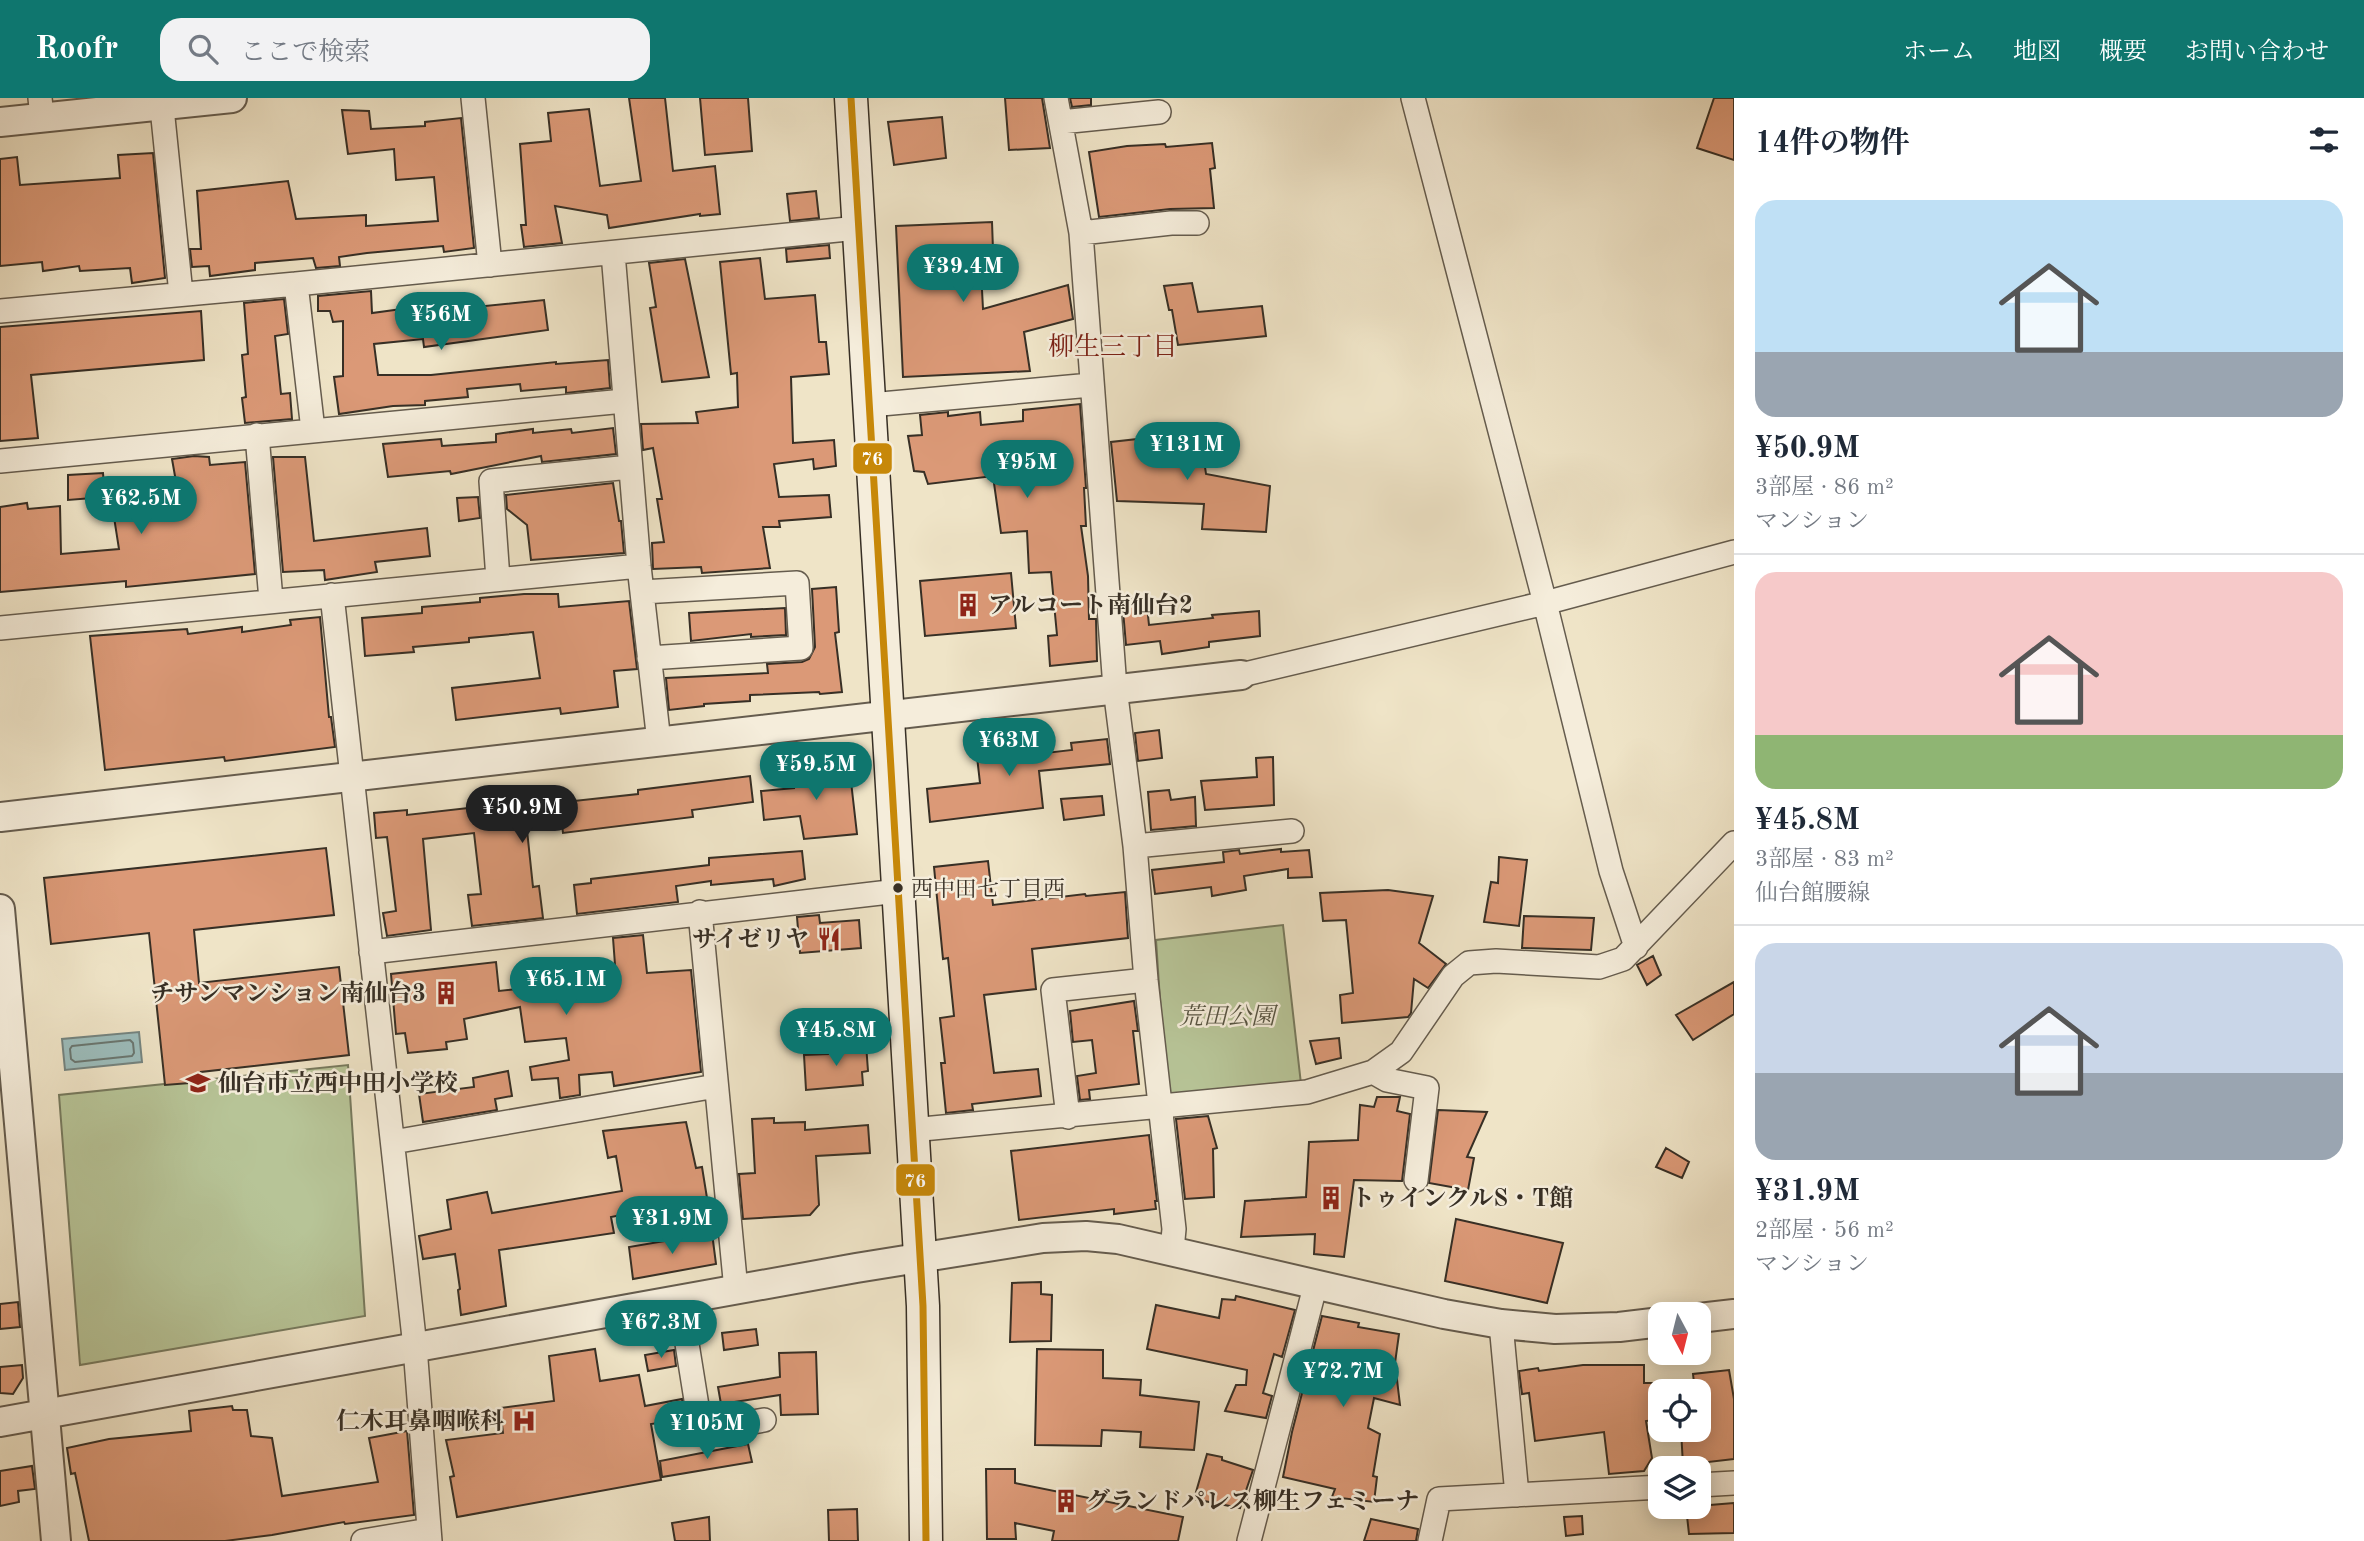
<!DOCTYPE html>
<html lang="ja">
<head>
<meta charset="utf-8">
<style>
	:root { --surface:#fff; --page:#f2f2f3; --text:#1f2937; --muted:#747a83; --line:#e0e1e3; --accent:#0f766e }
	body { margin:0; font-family:"Old Standard TT","Noto Serif JP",serif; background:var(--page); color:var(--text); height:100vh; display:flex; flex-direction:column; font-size:26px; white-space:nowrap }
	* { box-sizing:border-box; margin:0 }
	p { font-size:23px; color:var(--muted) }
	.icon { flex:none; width:38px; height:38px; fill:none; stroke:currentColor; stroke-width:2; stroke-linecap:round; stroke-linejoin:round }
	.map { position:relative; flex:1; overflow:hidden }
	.drawer { display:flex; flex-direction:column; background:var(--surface); width:630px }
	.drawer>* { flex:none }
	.needle { width:46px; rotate:173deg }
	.tools { position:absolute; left:1648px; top:1204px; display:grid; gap:14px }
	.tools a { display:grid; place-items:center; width:63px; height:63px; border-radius:14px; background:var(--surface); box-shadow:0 4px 18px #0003; font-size:35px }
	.price { position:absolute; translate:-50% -60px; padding:0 16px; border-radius:24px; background:var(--accent); color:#fff; font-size:23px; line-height:46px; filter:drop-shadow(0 2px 4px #0008) }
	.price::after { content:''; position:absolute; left:50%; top:42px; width:21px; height:16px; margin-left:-10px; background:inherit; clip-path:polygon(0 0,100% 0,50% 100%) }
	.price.current { background:#222; color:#fff }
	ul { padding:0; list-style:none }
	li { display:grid; align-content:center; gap:14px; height:371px; padding:0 21px }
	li+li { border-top:2px solid var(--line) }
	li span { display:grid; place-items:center; height:217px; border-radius:21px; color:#555 }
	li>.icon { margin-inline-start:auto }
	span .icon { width:126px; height:126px; fill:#fffc; stroke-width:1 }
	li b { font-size:30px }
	h2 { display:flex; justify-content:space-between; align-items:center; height:84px; padding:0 21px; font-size:30px }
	header { display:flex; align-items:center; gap:42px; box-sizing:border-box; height:98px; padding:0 35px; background:var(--accent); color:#fff }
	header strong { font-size:33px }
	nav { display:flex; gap:38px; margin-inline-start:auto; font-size:24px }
	.search { width:490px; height:63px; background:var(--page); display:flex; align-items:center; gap:18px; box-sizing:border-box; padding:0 24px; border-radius:21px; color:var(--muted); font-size:26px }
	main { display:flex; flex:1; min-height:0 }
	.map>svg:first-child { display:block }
	.green { fill:#b7c497; stroke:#777a5e; stroke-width:2 }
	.water { fill:#9cbdbc; stroke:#748480; stroke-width:2 }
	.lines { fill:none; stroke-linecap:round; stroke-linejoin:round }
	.shore { stroke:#6a7670; stroke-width:2 }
	.building { fill:#db9977; stroke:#372f25; stroke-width:2 }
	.minor-casing { stroke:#655c4e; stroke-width:26 }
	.tertiary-casing { stroke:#655c4e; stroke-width:32 }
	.secondary-casing { stroke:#372f25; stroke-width:35 }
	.minor { stroke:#f5eddb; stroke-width:23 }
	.tertiary { stroke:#f5eddb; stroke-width:28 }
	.secondary { stroke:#f5eddb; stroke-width:32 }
	.bus-1-casing { stroke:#f5eddb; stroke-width:12 }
	.bus-1 { stroke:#c78809; stroke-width:7 }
	.bus-dot { fill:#372f25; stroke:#f5eddb; stroke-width:2.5 }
	.labels { text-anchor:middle; stroke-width:5; stroke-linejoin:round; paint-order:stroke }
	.bus-label { font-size:22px; fill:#372f25; stroke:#f5eddb; text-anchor:start }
	.poi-label { font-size:24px; font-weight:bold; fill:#372f25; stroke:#f5eddb; text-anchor:start }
	.park-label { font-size:24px; font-style:italic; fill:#575442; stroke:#f5eddb }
	.neighbourhood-label { font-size:26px; fill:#7a1f14; stroke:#f5eddb }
	.line-badge { stroke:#f5eddb; stroke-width:2.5 }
	.badge-label { font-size:19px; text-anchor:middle; font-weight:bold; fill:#fff }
</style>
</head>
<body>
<header>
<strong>Roofr</strong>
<div class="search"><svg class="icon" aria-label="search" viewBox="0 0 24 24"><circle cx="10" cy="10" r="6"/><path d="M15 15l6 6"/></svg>ここで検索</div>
<nav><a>ホーム</a><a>地図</a><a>概要</a><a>お問い合わせ</a></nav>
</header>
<main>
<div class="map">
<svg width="1734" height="1443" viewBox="0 0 1734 1443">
	<rect width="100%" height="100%" fill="#efe4c7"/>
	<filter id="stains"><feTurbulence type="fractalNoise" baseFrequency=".00286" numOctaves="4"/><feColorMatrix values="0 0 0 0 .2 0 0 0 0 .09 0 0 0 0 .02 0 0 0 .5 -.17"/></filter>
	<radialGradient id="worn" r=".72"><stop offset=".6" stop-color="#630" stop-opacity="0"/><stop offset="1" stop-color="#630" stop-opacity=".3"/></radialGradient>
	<path class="green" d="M1283,827L1301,986L1175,1002L1166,992L1156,842Z
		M348,967L365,1218L80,1267L59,997Z"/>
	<path class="water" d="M139,934L142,964L65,972L62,941Z"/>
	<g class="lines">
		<path class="shore" d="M130,942L133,945L134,955L132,958L75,964L71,961L70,951L72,948Z"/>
	</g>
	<path class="building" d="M629,0H665L673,73L715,68L720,116L700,118V116L609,130L607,117L555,108L562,145L524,149L521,127H526L520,46L551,43L548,15L589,11L600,88L641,83Z
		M700,0H748L752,53L705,57Z
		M1005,0H1042L1050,50L1009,52Z
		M1070,0H1091V7L1072,9Z
		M1714,0H1734V62L1697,50Z
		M342,12L369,13L371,31L425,28V24L461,20L474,150L444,154L443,148L367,155L339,159L340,168L316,170L313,160L255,165V172L210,178L209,168L192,169L190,151H201L197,93L288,83L296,121L366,117V128L438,123L434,79L396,82L394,51L348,56Z
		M942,19L946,60L894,67L888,24Z
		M1212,45L1215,70L1210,71L1214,110L1170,111L1099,119L1089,54L1127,48L1165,46L1166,49Z
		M153,55L165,180L132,185L130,170L80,173L79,168L43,173L42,164L0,168V61L17,59L20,87L120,80L118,57Z
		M816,93L819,120L790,123L787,96Z
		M992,124L993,152L1003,150L1007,167L981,173L983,211L1068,187L1073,221L1024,234L1030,273L903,279L896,128Z
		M829,147L830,160L787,164L786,151Z
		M760,160L765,201L815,197L819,244H826L829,276L791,279L793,345L834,342L836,368L814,371L813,361L774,366L779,399L829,397L831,419L779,423L780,429H763L770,470L702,475L701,469L653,471L652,445L664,444L657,401H662L653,350L643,352L641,326L698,325L696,314L738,309L737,275L731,276L720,164Z
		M685,161L709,279L662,284L650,210L656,209L649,165Z
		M1192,185L1198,214L1262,208L1266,238L1178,247L1172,212H1169L1164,188Z
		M371,193L372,215L416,209L417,212L456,208V211L544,202L548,232L424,249L423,241L374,246L378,277H431L556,264V266L608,262L610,290L566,295V289L521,293L520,286L467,291L468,299L425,303V307L393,308L339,316L334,279L343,278V223L333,224L330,213H318V198Z
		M284,201L288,236L275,238L281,296L290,295L292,321L245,325L242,300L246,299L242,257L248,256L244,205Z
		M201,213L204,262L31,277L38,340L0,343V229Z
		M1080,306L1086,390H1084L1086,428H1081L1088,478L1089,521H1096L1097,563L1050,568L1048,538L1057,537L1051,474L1029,475L1027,433L1001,435L993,378L928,386L924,374L914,373L908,338L922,337L920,317L948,314V318L980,314L981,327L1023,323V312Z
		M613,330L616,356L542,364L541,358L451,376L450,373L388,379L383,346L441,341L442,348L496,344V336L533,331V335L571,331L572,335Z
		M1200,334L1206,376L1270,388L1266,434L1202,431L1204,406L1117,403L1111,344Z
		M194,358L209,359L210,367L245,364L255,476L126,489V483L0,494V409L27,405L28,411L60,408L61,456L119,451L111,400L178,395L172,361Z
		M273,359H305L314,443L427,430L430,458L375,464L377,474L325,482L324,472L283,474Z
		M103,375L105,399L68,402V377Z
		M613,385L619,423H621L624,455L531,462L527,427L507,411L506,397Z
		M478,399L480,420L459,423L457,400Z
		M1011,475L1016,530L925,538L920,483Z
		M836,489L839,534L835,535L842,594L820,596L819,594L750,597V603L704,606V608L669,612L666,580L768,575L767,566L802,564L809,561L815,549L812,491Z
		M524,496H558L559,509L629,503L637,571L614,573L618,609L561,616L560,610L456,622L452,590L540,580L533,534L469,540V544L413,549L414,554L365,558L362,520L422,515V509L480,504V500Z
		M1146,499L1149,527L1213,520L1212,517L1259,513L1260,538L1209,544V549L1162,556L1160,543L1126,547L1122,501Z
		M785,510L786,537L751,539V536L691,543L689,515Z
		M320,519L329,619H331L335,649L225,663L224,659L105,672L90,538L187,531L188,536L242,529V534L291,527L290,522Z
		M1159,632L1162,660L1138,663L1135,635Z
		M1026,635L1029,657L1072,652L1071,645L1107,641L1110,666L1039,673L1043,710L930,724L927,691L980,685L975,641Z
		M1273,659L1274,707L1205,712L1201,683L1257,679L1256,660Z
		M849,666L857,736L804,741L800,718L764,722L761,693L794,690L793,681L807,680L806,670Z
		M750,678L753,704L692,712L693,719L563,735L562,727L527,732L533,789L539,788L543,820L472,828L468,797L481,796L474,735L423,741L431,832L387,838L383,815L396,813L387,739L376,740L374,715L407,712V717L486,708L523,705V708L556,703V705L638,696V692Z
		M1169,692L1171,702L1195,699L1196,728L1151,732L1148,694Z
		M1102,698L1104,717L1064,722L1061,701Z
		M326,750L334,817L194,832L199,885L339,869L349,957L201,974L202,984L165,987L149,835L51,846L44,780Z
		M1281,751V754L1309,752L1312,779L1288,780V771L1244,778L1246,792L1212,798L1211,789L1155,796L1152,772L1224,764L1223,754L1239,752L1240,756Z
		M802,753L805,781L774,788L773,781L711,787V783L676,788L678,804L577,816L574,787L591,785V781L709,767V760Z
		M1499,759L1527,762L1519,828L1484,824L1491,784L1498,785Z
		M988,763L993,807L1085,796L1086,798L1125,794L1128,840L1032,851L1036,891L984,897L994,975L1038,971L1041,998L972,1006L973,1012L946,1015L941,965H945L940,920L954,918L948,860L943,861L934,769Z
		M1388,792L1433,798L1419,845L1446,866L1428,890L1414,881L1411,915L1408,919L1342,925L1340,897L1353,895L1346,822L1323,823L1320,795Z
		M819,817L820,825L859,822L861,850L800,855L797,819Z
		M1524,818L1594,820L1591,852L1522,850Z
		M643,837L647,875L691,872L701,974L614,988L612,974L579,977L580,997L560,1000L558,980L532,982L530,969L569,962L566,940L525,944L520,909L464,921L467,941L446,944L447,951L408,955L405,935L396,936L391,876L496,864L499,893L616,880L613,840Z
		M1653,858L1661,877L1647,887L1637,867Z
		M1734,884V916L1693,942L1676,917Z
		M1134,903L1138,933H1133L1139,986L1089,992L1090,1001L1080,1002L1077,978L1096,975L1092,942L1073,944L1070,913Z
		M1339,940L1341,960L1316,966L1310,943Z
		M866,946L868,973L862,974L863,987L806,992L804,957L828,956L827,949Z
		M508,973L512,998L495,1001L497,1012L423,1024L419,996L474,989L473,980Z
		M1377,999H1400L1397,1013L1410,1016L1402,1083L1354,1082L1344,1159L1314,1156L1315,1136L1241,1139L1245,1103L1306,1099L1309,1044L1358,1042L1360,1007L1374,1009Z
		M1438,1012L1487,1014L1467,1059L1474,1060L1468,1092L1429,1085Z
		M1208,1018L1217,1050L1213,1051L1214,1099L1185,1101L1176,1021Z
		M774,1020V1025L805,1024V1032L868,1027L870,1055L816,1058L819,1107L810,1117L743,1121L739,1076L755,1075L752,1021Z
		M686,1024L696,1070L702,1069L707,1100L611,1119L614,1135L499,1152L506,1208L461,1217L458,1192L460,1191L455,1156L423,1161L419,1138L451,1131L447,1102L487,1094L492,1115L622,1093L616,1058L608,1060L603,1033Z
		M1149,1037L1157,1103H1155L1156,1111L1114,1116V1111L1019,1122L1011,1053Z
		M1666,1050L1689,1064L1682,1080L1656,1069Z
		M1456,1121L1563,1145L1547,1205L1445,1183Z
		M712,1135L716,1166L633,1181L629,1149Z
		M1041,1184V1196L1052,1197L1051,1243L1010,1244L1012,1185Z
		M1236,1198L1295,1212L1282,1259L1274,1256L1263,1295L1272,1298L1266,1320L1225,1313L1236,1287H1246L1247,1272L1147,1251L1156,1207L1219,1220L1222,1201L1235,1202Z
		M18,1204L20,1229L0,1231V1206Z
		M1322,1218L1359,1225L1358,1229L1399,1236L1395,1265L1400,1307L1374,1300L1368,1330L1380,1336L1373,1378L1377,1379L1374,1404L1332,1399L1335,1391L1283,1379L1292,1334Z
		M756,1231L758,1247L724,1252L722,1235Z
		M595,1251L600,1283L639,1277L645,1308L682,1301L685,1321L651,1326L661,1382L457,1419L450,1379L454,1378L446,1342L503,1335L500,1310L554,1303L549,1258Z
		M1037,1251L1103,1252V1280L1141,1282L1140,1297L1199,1304L1194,1352L1140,1349L1141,1334L1102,1332L1101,1348L1035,1347Z
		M674,1252L676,1268L648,1273L645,1257Z
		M816,1254L818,1316L781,1317L780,1297L721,1306L718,1289L780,1279L779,1255Z
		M22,1267L23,1280L13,1296L0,1295V1269Z
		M1583,1267H1644V1285H1661V1321L1646,1323L1652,1360L1644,1373L1609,1376L1604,1334L1535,1343L1529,1295L1522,1296L1519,1273L1538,1270L1539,1273Z
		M1729,1272L1734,1301V1361L1683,1367L1681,1332H1699V1293H1695L1693,1276Z
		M232,1308L233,1312H247L251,1338L272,1340L282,1398L378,1384L369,1340L407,1333L414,1417L345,1426L344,1424L272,1437L225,1443H89L75,1375L71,1376L67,1350L109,1341L191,1333L189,1313Z
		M748,1346L752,1364L662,1379L660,1363Z
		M1207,1356L1222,1359V1362L1253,1372L1240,1410L1194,1401Z
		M32,1368L35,1391L18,1393L19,1404L0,1408V1373Z
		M986,1371H1015V1385L1183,1419L1178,1443H1052L1054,1433L1015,1425L1016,1441H987Z
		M1734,1405V1435L1689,1436L1686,1409Z
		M857,1411L858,1443H829L828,1412Z
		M1582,1418L1583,1436L1566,1438L1564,1419Z
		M709,1419L710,1443H675L672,1425Z
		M1371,1421L1418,1431L1416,1443H1364Z"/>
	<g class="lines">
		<g class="minor-casing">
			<path id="minor" d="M40,0L42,19
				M161,0L181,196
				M473,0L490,167
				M1056,0L1081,135L1115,590L1135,748L1146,882L1174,1131L1172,1152
				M1413,0L1545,505L1611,773L1636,849
				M1061,24L1159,14
				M1081,135L1171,125H1197
				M613,155L639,468L659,644
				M296,186L313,332
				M0,213L296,186L858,130
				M870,307L1091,287
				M257,337L271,502
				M0,363L624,303
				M498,481L491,383L630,369
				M642,494L797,485L801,550L649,560
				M332,497L415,1249L430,1443
				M0,530L639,468
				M1241,577L1545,505L1734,454
				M1135,748L1292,733
				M700,814L736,1192
				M371,854L898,793
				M1373,974L1387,982L1427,990L1416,1082
				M1068,1019L1053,892L1146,882
				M912,1032L1307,994L1373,974L1401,954L1453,878L1469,865L1496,863L1599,869L1623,861L1734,745
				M393,1044L716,988
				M680,1202L701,1333L764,1322
				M1501,1226L1517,1397
				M1699,1387L1734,1385
				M363,1443L429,1432
				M1249,1443L1316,1185
				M1430,1443L1439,1401L1661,1389"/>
		</g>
		<g class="tertiary-casing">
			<path id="tertiary" d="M0,24L232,0
				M0,719L1241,577
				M0,811L56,1443
				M1699,1220L1734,1216
				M0,1324L856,1170L1043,1140L1086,1138L1118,1141L1444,1216L1501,1226L1555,1231L1619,1229L1661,1224"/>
		</g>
		<g class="secondary-casing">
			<path id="secondary" d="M851,0L923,1208L926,1443"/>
		</g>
		<use href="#minor" class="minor"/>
		<use href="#tertiary" class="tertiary"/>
		<use href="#secondary" class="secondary"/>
		<g class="bus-1-casing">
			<path id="bus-1" d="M851,0L923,1208L926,1443"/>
		</g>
		<use href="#bus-1" class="bus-1"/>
	</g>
	<defs>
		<g id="building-bare" transform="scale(1.89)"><path d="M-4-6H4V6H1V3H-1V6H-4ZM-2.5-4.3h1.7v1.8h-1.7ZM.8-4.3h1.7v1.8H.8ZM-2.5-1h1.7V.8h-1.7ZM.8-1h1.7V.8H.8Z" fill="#8f2418" stroke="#f5eddb" stroke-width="2.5" paint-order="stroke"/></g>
		<g id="restaurant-bare" transform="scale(1.89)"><path d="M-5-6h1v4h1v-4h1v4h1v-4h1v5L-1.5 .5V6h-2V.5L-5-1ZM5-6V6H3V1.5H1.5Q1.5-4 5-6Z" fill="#8f2418" stroke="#f5eddb" stroke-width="2.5" paint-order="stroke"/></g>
		<g id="school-bare" transform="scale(1.89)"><path d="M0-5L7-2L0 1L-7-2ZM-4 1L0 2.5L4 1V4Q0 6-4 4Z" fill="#8f2418" stroke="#f5eddb" stroke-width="2.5" paint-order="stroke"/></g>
		<g id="hospital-bare" transform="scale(1.89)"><path d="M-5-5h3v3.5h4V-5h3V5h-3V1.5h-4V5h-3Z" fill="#8f2418" stroke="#f5eddb" stroke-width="2.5" paint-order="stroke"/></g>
	</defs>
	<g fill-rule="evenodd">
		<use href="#building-bare" x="968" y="507"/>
		<use href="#restaurant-bare" x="829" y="841"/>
		<use href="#building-bare" x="446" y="895"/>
		<use href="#school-bare" x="198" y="985"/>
		<use href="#building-bare" x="1331" y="1100"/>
		<use href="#hospital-bare" x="524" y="1323"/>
		<use href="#building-bare" x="1066" y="1403"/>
	</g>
	<circle class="bus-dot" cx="898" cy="790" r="6"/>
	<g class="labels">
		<g class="bus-label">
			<text x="911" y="798">西中田七丁目西</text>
		</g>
		<g class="poi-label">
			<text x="988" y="515">アルコート南仙台2</text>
			<text x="809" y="849" text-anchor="end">サイゼリヤ</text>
			<text x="426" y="903" text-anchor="end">チサンマンション南仙台3</text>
			<text x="218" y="993">仙台市立西中田小学校</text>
			<text x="1351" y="1108">トゥインクルS・T館</text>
			<text x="504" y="1331" text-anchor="end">仁木耳鼻咽喉科</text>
			<text x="1086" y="1411">グランドパレス柳生フェミーナ</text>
		</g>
		<g class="park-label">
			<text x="1227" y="926">荒田公園</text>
		</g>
		<g class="neighbourhood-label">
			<text x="1113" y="257">柳生三丁目</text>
		</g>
	</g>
	<g class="line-badge">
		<rect x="852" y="344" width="41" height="33" rx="7" fill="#c78809"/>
		<rect x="895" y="1065" width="41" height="34" rx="7" fill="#c78809"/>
	</g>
	<g class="badge-label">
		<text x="872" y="367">76</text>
		<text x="915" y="1089">76</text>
	</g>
	<rect width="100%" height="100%" filter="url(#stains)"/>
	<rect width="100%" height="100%" fill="url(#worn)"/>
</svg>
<div class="tools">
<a><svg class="needle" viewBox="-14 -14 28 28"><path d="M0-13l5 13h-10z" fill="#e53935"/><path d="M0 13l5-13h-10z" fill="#747a83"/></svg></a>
<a><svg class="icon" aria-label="locate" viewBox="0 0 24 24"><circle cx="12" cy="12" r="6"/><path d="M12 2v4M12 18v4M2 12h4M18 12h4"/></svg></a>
<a><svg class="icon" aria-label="layers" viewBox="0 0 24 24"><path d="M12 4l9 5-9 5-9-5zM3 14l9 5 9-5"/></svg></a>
</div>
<b class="price" style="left:963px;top:206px">¥39.4M</b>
<b class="price" style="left:441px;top:254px">¥56M</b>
<b class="price" style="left:1187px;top:384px">¥131M</b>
<b class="price" style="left:1027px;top:402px">¥95M</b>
<b class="price" style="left:141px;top:438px">¥62.5M</b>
<b class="price" style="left:1009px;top:680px">¥63M</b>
<b class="price" style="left:816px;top:704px">¥59.5M</b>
<b class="price current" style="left:522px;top:747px">¥50.9M</b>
<b class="price" style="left:566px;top:919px">¥65.1M</b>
<b class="price" style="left:836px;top:970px">¥45.8M</b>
<b class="price" style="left:672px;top:1158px">¥31.9M</b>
<b class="price" style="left:661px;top:1262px">¥67.3M</b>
<b class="price" style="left:1343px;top:1311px">¥72.7M</b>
<b class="price" style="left:707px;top:1363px">¥105M</b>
</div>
<section class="drawer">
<h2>14件の物件<svg class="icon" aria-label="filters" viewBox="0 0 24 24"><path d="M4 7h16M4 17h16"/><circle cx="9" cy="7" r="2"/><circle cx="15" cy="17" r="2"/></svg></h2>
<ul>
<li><span style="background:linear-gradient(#bfe0f5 70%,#9aa5b1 0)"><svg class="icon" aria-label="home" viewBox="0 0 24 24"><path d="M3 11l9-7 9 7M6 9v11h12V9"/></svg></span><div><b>¥50.9M</b><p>3部屋 · 86 m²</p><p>マンション</p></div></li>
<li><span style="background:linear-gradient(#f6c9c9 75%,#8fb573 0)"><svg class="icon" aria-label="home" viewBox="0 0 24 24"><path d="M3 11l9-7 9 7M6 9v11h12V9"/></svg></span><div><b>¥45.8M</b><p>3部屋 · 83 m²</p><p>仙台館腰線</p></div></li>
<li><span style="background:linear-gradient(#c9d6e8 60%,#9aa5b1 0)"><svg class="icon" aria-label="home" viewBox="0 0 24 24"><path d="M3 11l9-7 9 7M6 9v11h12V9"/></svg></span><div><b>¥31.9M</b><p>2部屋 · 56 m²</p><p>マンション</p></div></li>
</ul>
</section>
</main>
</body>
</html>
